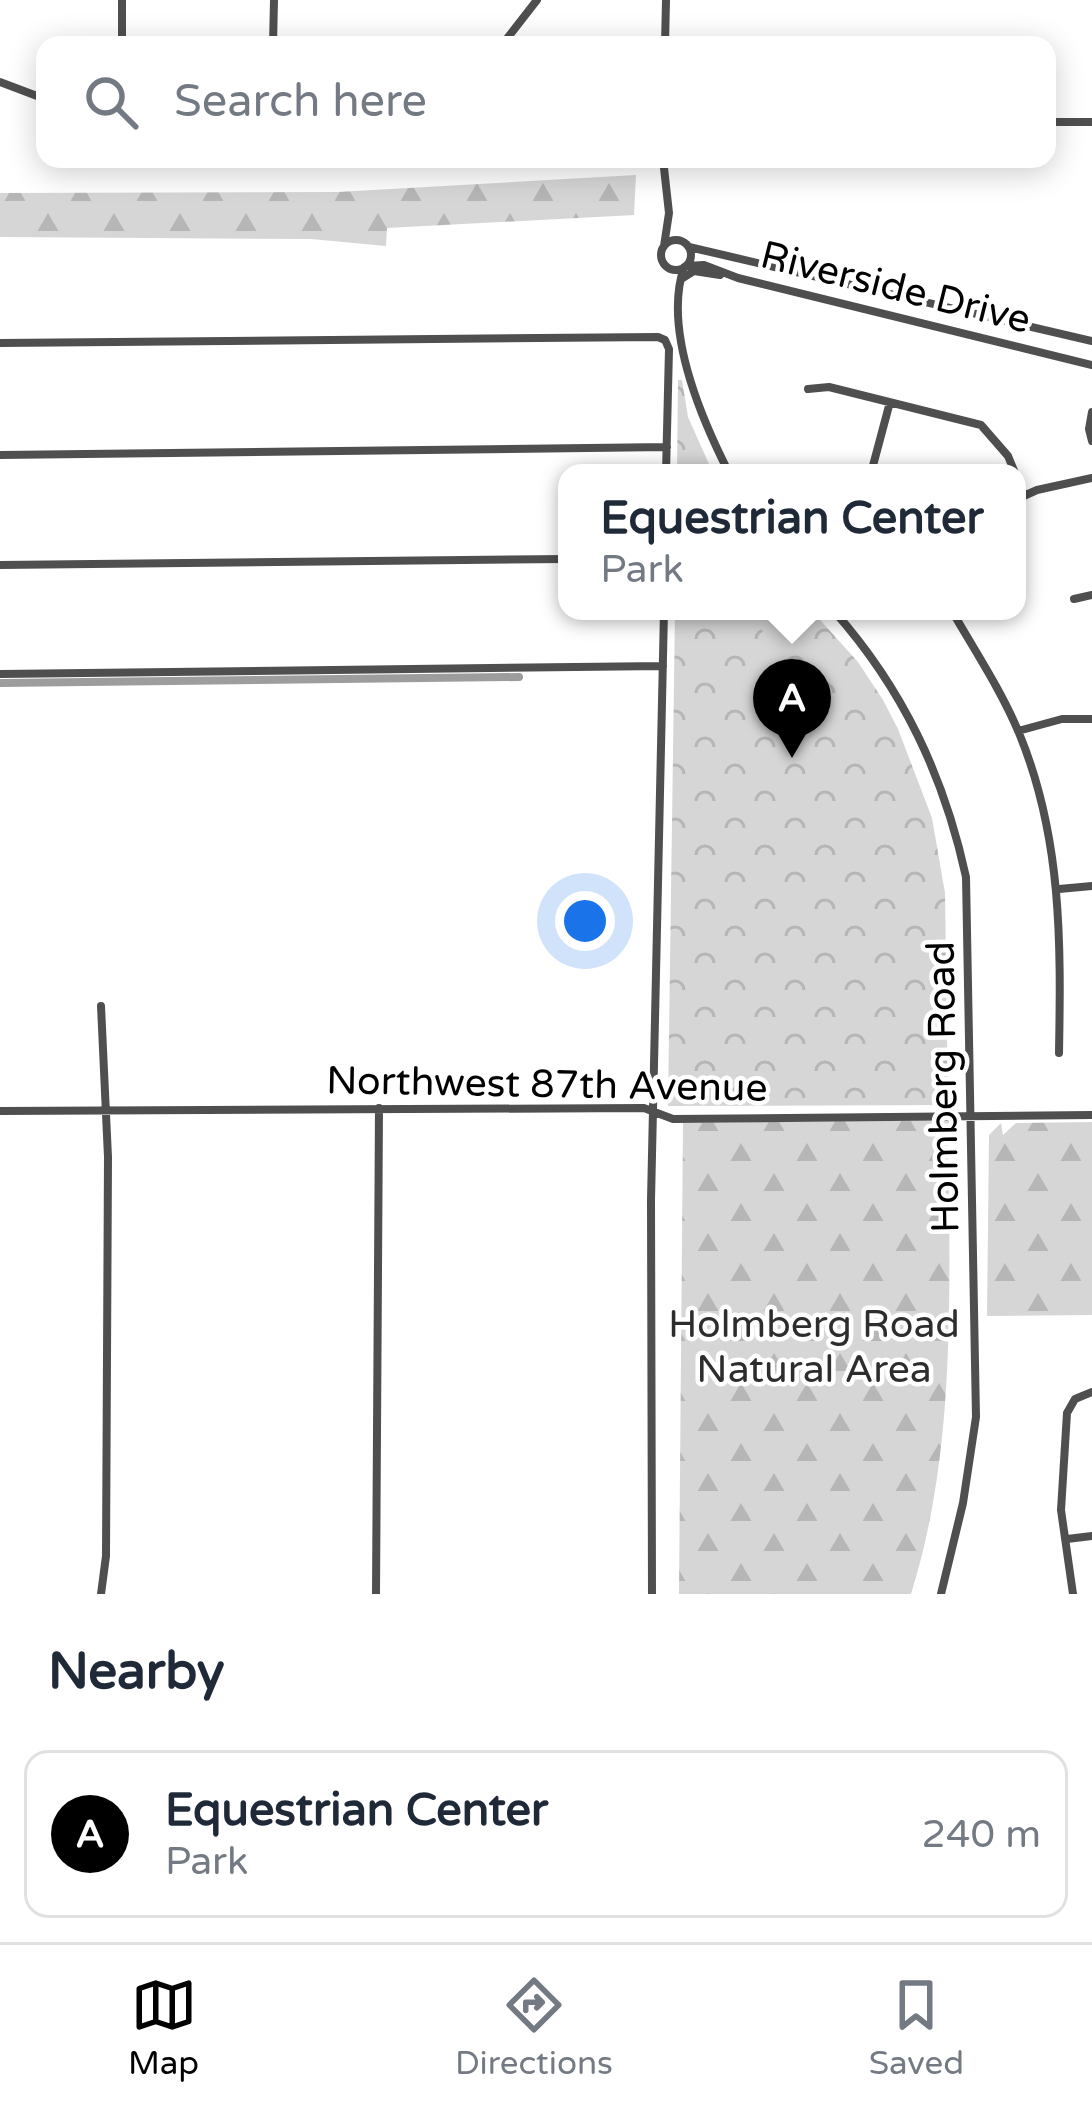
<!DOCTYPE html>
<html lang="en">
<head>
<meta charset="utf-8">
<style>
	:root { --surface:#fff; --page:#f2f2f3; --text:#1f2937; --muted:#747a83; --line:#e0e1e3; --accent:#000 }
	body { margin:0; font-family:"Varela Round",sans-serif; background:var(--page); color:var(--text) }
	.you { position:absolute; left:585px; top:921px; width:42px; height:42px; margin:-30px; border:9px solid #fff; border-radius:50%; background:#1a73e8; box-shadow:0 0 0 18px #1a73e833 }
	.badge { display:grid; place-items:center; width:78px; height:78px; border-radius:50%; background:var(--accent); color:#fff; font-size:39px; font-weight:700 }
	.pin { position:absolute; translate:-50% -99px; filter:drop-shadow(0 3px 6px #0008) }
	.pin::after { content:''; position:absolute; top:63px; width:42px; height:36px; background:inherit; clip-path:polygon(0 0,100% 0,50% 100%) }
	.popup { position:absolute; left:558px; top:464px; width:468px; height:156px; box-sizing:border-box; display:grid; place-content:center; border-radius:24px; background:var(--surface); filter:drop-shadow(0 3px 9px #0005); font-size:39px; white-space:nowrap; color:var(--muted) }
	.popup b { font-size:45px; color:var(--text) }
	.popup::after { content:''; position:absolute; left:50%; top:100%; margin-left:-24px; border:24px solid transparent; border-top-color:var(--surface) }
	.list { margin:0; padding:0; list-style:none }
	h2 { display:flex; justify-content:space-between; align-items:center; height:156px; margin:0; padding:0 48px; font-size:51px }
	h2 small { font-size:39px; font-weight:400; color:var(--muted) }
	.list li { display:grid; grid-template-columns:78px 1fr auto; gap:36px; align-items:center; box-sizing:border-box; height:168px; margin:0 24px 24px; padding:0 24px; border:3px solid var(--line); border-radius:24px }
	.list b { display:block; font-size:45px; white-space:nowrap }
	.list p { margin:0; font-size:39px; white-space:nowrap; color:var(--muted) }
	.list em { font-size:39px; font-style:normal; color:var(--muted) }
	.icon { flex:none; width:66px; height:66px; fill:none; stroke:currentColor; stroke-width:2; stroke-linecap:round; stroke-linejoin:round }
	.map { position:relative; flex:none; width:1092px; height:1594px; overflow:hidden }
	.search { position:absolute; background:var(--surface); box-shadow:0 6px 30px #0003; left:36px; right:36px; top:36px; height:132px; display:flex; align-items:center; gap:30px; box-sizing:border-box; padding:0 42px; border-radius:24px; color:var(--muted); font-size:45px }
	.sheet { height:348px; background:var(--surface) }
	nav { display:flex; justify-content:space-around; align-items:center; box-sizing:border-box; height:168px; border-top:3px solid var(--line); background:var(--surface); font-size:33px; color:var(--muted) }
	nav a { display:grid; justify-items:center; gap:6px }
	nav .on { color:var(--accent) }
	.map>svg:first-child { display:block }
</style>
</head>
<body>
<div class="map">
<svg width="1092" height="1594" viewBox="0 0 1092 1594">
	<defs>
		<pattern id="forest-firs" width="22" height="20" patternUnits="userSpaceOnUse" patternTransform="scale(3)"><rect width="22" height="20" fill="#d6d6d6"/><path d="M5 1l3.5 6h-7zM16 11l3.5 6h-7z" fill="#b6b6b6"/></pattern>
		<pattern id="park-crowns" width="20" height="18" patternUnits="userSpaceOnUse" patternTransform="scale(3)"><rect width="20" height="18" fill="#d6d6d6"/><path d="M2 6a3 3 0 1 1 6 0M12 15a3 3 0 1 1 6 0" fill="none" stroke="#b6b6b6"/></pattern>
	</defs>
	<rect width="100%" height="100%" fill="#fff"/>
	<!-- forest -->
	<path fill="url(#forest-firs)" d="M636,175L634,215L387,228L386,246L311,239L0,237V193L338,192Z
		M949,1120C948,1279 959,1441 911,1594H679L683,1123Z
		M1092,1122V1315L987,1316L989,1135L1001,1123L1003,1135L1016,1123Z"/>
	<!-- park -->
	<path fill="url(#park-crowns)" d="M678,380H682L688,417L713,473H677Z
		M675,611H812L858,662L883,700L898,729L932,818L945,893L948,1105L668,1106Z"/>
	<!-- pitch -->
	<path fill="#d6d6d6" d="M745,611H793L809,629V637L790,653H782Z
		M741,668L809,670L816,678L817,704L809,712L741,711L733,703L734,676Z"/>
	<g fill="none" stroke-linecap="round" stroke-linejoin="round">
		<!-- canal -->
		<path stroke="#9d9d9d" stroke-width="8" d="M0,683L519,677"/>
		<!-- minor -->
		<path stroke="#4f4f4f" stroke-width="8" d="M122,0V45
			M273,45L274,0
			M502,45L537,0
			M665,45L666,0
			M0,82L45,99
			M1047,122H1092
			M663,159L669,213L664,246
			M661 255a15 15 0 1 1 30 0a15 15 0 1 1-30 0Z
			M689,247L1092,341
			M686,266L704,265L738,278L1092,365
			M684,267C663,329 701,418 729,473
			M683,278L694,271L720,275
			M0,343L658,337L665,340L669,349L666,473
			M808,389L829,387L981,425L1008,456L1015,473
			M1092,412L1089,429L1092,441
			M0,455L667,447
			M871,473L890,402
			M1017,479L1024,495
			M1017,499L1037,490L1092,478
			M0,565L567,559
			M1074,599L1092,595
			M834,611C903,689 944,776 966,877L976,1417L963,1503L941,1594
			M952,611C975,651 1001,690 1019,733C1062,837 1061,942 1059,1053
			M0,674L663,666
			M1018,731L1062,719H1092
			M1059,889L1092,886
			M101,1006L108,1157L106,1556L101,1594
			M0,1111L644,1108L673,1119L1092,1115
			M1067,1539L1092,1536
			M376,1594L379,1108
			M652,1594L651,1200L664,611
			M1073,1594L1061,1510L1067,1413L1075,1399L1092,1392"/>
	</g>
	<g text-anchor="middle" stroke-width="9" stroke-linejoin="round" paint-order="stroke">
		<!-- street labels -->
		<g font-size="39" fill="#000" stroke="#fff">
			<text transform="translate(896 286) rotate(14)" y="14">Riverside Drive</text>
			<text transform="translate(547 1083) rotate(1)" y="14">Northwest 87th Avenue</text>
			<text transform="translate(942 1087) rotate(-91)" y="14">Holmberg Road</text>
		</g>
		<!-- park labels -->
		<g font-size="39" fill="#2d2d2d" stroke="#fff">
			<text x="814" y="1337">Holmberg Road<tspan x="814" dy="45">Natural Area</tspan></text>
		</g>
	</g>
</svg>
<div class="you"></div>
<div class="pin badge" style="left:792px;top:758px">A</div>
<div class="popup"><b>Equestrian Center</b>Park</div>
<div class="search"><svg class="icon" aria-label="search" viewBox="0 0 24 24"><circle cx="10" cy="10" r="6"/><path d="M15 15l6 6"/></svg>Search here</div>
</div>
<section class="sheet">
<h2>Nearby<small></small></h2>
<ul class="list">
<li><span class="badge">A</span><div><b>Equestrian Center</b><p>Park</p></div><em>240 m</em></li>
</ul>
</section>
<nav>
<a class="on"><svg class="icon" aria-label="map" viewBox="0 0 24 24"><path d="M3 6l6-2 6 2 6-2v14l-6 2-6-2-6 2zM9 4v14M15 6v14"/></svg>Map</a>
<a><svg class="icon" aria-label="directions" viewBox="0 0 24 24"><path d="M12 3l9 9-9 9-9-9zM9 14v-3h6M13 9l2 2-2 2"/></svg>Directions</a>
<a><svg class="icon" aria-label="saved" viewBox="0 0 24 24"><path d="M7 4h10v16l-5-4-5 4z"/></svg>Saved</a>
</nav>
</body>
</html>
